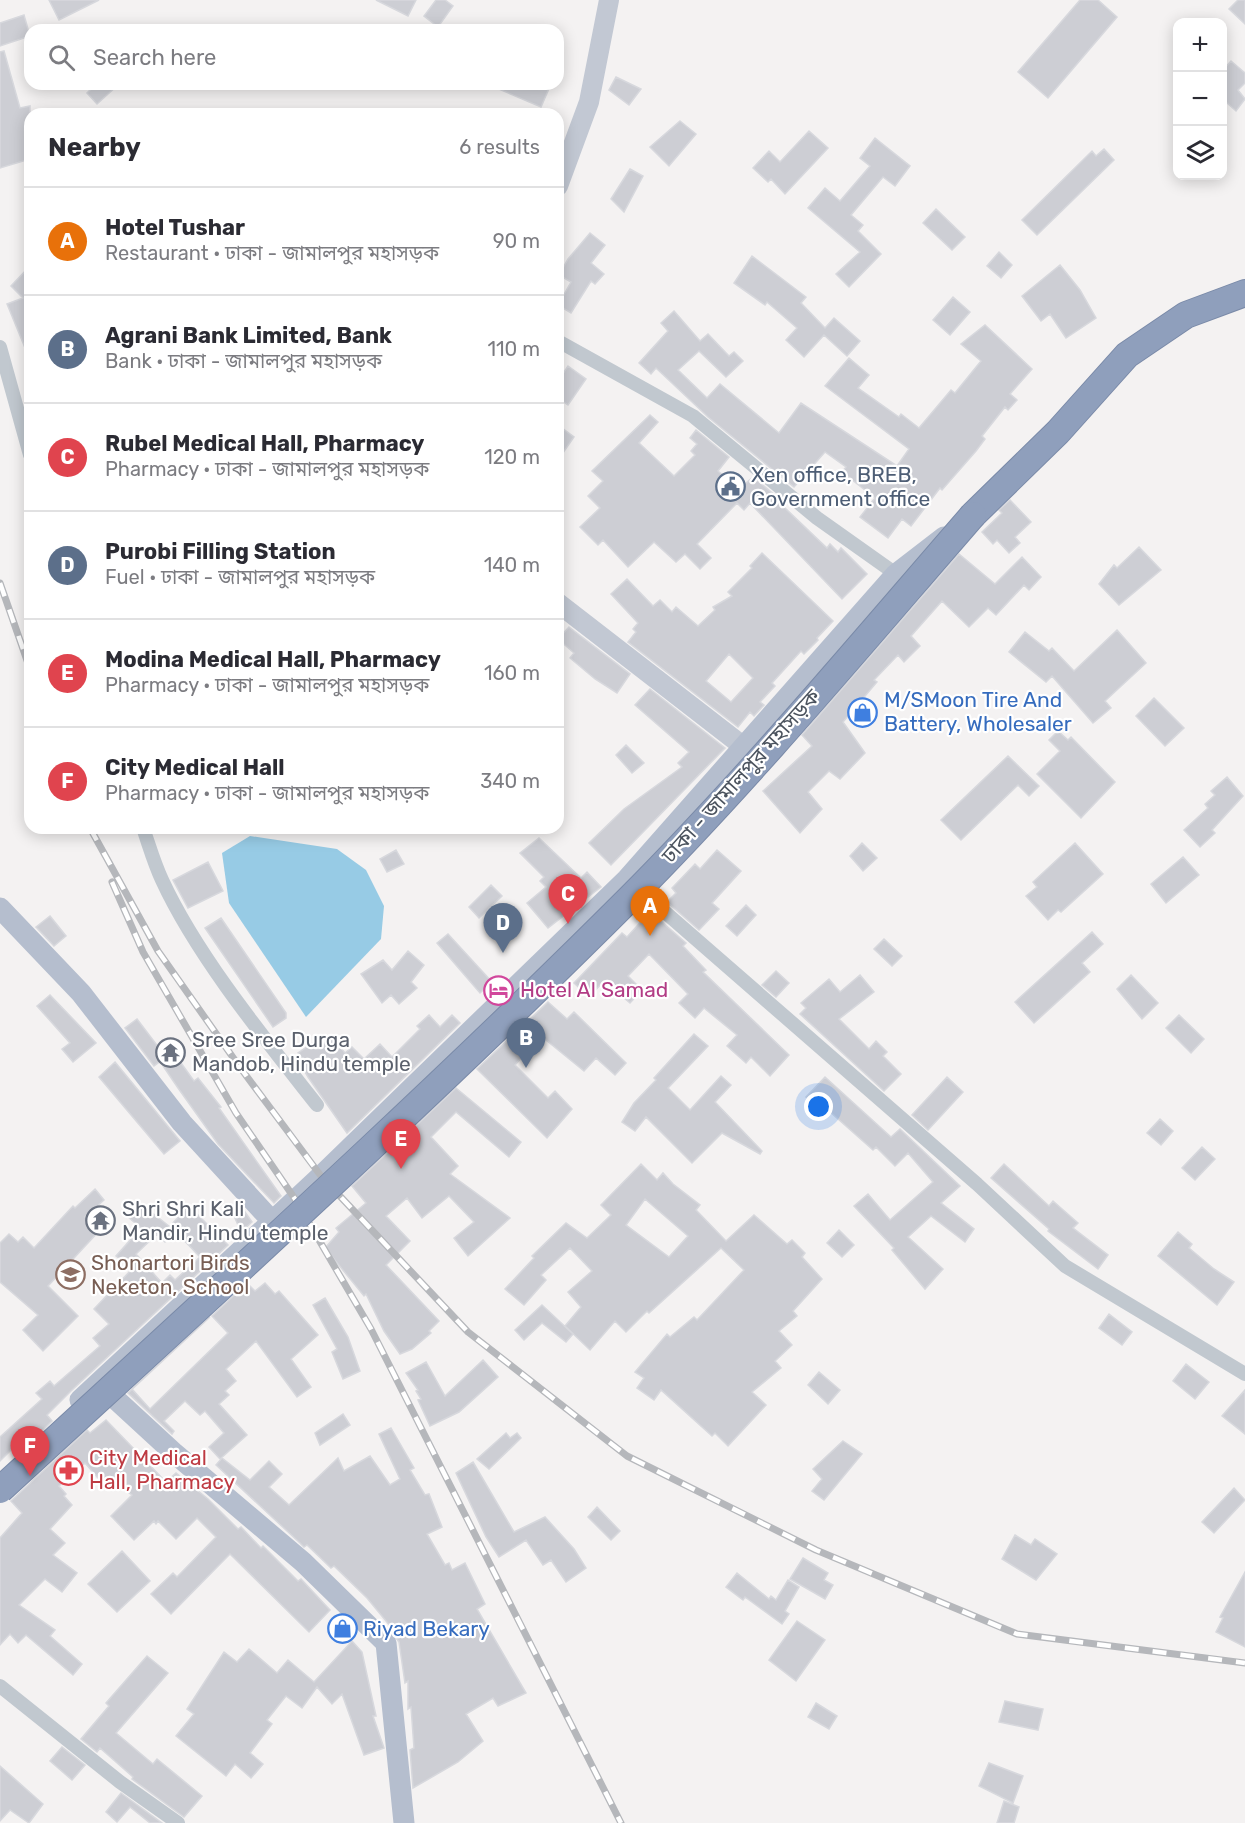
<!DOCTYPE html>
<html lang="en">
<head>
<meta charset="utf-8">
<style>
	:root { --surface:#fff; --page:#f2f2f3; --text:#2b2b33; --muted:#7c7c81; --line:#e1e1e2; --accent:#2563eb }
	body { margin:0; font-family:Rubik,"Noto Sans Bengali",sans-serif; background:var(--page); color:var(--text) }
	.controls { position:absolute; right:18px; top:18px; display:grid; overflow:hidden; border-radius:12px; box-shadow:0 3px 15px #0003 }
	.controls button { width:54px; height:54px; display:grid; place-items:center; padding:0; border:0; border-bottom:2px solid var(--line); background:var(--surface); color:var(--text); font:30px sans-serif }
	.you { position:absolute; left:819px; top:1107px; width:21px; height:21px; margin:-15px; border:4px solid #fff; border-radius:50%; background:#1a73e8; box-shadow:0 0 0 9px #1a73e833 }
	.badge { display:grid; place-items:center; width:39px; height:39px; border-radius:50%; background:var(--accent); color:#fff; font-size:20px; font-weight:700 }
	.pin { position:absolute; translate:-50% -50px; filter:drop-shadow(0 2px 3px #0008) }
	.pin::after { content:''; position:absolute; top:32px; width:21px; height:18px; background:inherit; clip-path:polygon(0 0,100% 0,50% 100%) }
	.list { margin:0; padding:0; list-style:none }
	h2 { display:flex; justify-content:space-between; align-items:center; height:78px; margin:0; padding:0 24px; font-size:26px }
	h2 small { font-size:20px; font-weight:400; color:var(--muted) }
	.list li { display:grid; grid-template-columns:39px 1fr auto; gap:18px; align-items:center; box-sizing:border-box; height:108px; padding:0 24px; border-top:2px solid var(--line) }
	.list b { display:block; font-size:22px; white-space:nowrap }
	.list p { margin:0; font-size:20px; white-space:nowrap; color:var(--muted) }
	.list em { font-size:20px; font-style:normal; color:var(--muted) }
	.icon { flex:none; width:33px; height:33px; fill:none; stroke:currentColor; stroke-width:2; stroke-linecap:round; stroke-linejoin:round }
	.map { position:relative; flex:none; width:1245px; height:1823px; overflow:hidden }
	.search { position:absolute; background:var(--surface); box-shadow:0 3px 15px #0003; left:24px; top:24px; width:540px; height:66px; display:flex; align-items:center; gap:15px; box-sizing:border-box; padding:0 21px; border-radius:18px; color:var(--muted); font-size:22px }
	.panel { position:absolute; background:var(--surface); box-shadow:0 3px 15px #0003; left:24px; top:108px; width:540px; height:726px; border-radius:18px }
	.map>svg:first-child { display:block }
</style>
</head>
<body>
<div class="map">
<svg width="1245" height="1823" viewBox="0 0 1245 1823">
	<rect width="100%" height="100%" fill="#f4f2f2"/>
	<!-- water -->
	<path fill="#97cbe5" d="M250,836L337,849L366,870L384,906L381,939L306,1017L229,903L222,853Z"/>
	<!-- building -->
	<path fill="#cdced4" stroke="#d7d8dd" stroke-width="1.5" fill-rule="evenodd" d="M49,0H99L59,20Z
		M376,0H416L408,16Z
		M436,0H445L453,6L438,27L424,16Z
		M1080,0H1098L1117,17L1048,98L1018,72Z
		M1238,0H1245V24L1229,9Z
		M24,15L30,36L0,46V23Z
		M4,51L20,108L30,106V159L0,168V52Z
		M1231,61L1245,73V83L1238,90L1245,99L1236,111L1227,103L1222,108V71Z
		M616,77L641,89L629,105L609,90Z
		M96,84H119L97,104L87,93Z
		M487,84H551L541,107Z
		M680,121L696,134L669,166L650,147Z
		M809,131L828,148L785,194L771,179L768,182L753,168L769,151L780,162Z
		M875,138L910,166L895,186L883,177L851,215L863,225L858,231L881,254L849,287L836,274L860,252L808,208L825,188L840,201L870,166L860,158Z
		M1104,149L1114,160L1037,235L1022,220L1092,151L1096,156Z
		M630,169L643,176L624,212L611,199Z
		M936,209L965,237L952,250L923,223Z
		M590,233L605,245L591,263L604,274L595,284L591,281L571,313L558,305L571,282L559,275L568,259Z
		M999,252L1012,265L1001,278L987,266Z
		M752,256L806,297L801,303L825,328L834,318L860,341L847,356L824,335L804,357L786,340L797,328L767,302L765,305L734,283Z
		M1060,265L1080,290L1096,318L1066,338L1050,314L1041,321L1022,296Z
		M30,266V360L7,304L23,298L11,286Z
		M953,297L970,312L950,335L933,320Z
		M674,311L700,341L708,334L729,356L734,352L743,361L726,377L699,351L678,370L707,398L720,384L779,433L801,403L897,466L909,449L825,386L849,358L869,375L858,388L899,417L901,414L919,428L951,390L955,393L981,361L961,344L985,325L1032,369L1010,394L1017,400L1008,410L1005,407L982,436L985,439L976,451L942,490L940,488L911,526L902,519L888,538L860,517L875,498L842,472L846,467L825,452L794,487L708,417L656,368L651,374L639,363L668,331L661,323Z
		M568,366L586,379L568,405L558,398V381Z
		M650,415L658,422L639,443L674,476L695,455L691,451L697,444L690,438L696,430L729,457L718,471L739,489L753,477L782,501L785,508L827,548L830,544L838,552L841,548L867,574L842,599L750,503L744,510L737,503L697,544L711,558L700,569L685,554L676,562L654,542L628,567L603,540L598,545L580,527L600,508L588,496L603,481L592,471Z
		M558,425L574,437L558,460Z
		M1010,500L1031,522L1015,537L1020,543L1009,553L997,540L993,544L982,532L1002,513L999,510Z
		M1139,547L1161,570L1119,605L1099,584L1114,565L1117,568Z
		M762,553L833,621L817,638L818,640L804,654L801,651L772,683L775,686L760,702L764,705L754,716L750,712L738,727L628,642L636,632L633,629L638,623L611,594L627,579L653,606L660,600L672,612L676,607L698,626L715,610L713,607L732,596L728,592L752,568L750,566ZM729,654L753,678L731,702L706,681Z
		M959,554L995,584L1022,557L1041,577L1029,590L1024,585L996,615L988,608L969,627L942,601L911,636L920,646L904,662L898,655L874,680L877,682L843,722L865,753L840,779L829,771L808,792L822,809L800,833L763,791L812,746L802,735Z
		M569,627L630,674L617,693L595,679L570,658L574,653L558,639Z
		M1117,630L1146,663L1105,701L1111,708L1093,723L1052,676L1046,682L1009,652L1025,632L1049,651L1052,648L1074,671Z
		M650,689L725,748L611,865L589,843L624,809L682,767L678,763L689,752L635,705Z
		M1154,698L1184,728L1165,746L1136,716Z
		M1058,731L1068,740L1071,737L1115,782L1081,818L1037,774L1060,751L1049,740Z
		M626,745L644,763L632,773L616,755Z
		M1008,756L1039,786L1029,796L1018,785L961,840L941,820Z
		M1227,777L1243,796L1212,830L1215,833L1200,847L1184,830L1208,808L1205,804L1215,795L1211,791Z
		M539,838L581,878L587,872L601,887L548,928L527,903L546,887L540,881L544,877L520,853Z
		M862,843L877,858L863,871L850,856Z
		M1075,843L1103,874L1061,912L1058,910L1048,920L1026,896L1037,887L1033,882Z
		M396,850L404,864L387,872L380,859Z
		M717,850L741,871L712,903L719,909L699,930L667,902L676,893L672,888L695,864L700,869Z
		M1183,857L1199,875L1166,903L1151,884Z
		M208,862L223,891L188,908L173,880Z
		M491,885L502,896L479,918L469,907Z
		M746,905L756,915L737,936L726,926Z
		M647,915L651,918L654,915L686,943L683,946L706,970L703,972L789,1055L770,1076L751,1057L746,1063L727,1046L737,1035L704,1008L695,1018L679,1003L688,994L649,954L628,976L642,990L630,1003L604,981L589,997L574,983L622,933L627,937Z
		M50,916L66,936L54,946L36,927Z
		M221,918L286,1013V1018L273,1027L205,928Z
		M1092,932L1103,944L1082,963L1090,972L1034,1023L1015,1002Z
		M448,934L492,982L480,993L437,943Z
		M884,939L902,956L892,966L874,949Z
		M408,951L424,965L411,982L417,988L399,1004L391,995L382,1003L361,974L383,960L392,970Z
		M776,971L789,983L776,997L762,985Z
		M860,975L874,992L839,1019L869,1049L876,1041L887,1052L883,1056L901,1074L884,1091L800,1014L806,1008L801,1003L829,979L840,992Z
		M1131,975L1158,1003L1142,1019L1117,989Z
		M50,995L96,1043L73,1062L62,1049L70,1043L37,1006Z
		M548,1002L567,1019L574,1012L626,1063L615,1075L596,1058L584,1071L541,1036L515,1065L548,1098L555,1091L572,1109L547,1138L477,1069Z
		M429,1015L440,1027L452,1015L460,1023L347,1133L308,1077L301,1065L305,1063L298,1053L314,1042L318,1049L332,1037L345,1053L352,1047L364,1059L380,1044L392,1057L420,1029L417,1026Z
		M1179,1015L1204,1039L1191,1053L1166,1028Z
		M137,1019L166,1057L154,1066L125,1028Z
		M694,1034L708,1046L668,1088L690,1110L721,1076L731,1085L715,1102L762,1151L760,1154L722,1133L692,1163L646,1117L635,1131L622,1122L634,1103L656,1080L654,1078Z
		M176,1056L194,1081L198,1078L221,1107L219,1108L281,1196L274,1203L218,1144L178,1088L163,1066Z
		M115,1062L180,1141L164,1154L99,1077Z
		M825,1077L891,1137L900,1129L960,1186L941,1203L974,1229L965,1242L931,1216L908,1237L943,1269L925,1289L892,1250L894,1248L854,1206L868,1194L890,1220L933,1182L908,1153L895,1166L876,1147L873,1150L820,1103L816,1107L806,1097Z
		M947,1077L963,1092L928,1130L912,1115Z
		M456,1088L521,1142L509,1157L456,1112L431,1137L458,1166L450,1174L510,1218L468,1256L454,1238L474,1222L449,1196L422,1218L407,1198L386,1216L410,1241L386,1265L439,1321L429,1331L431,1333L412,1349L400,1354L384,1331L366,1294L364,1296L325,1248L339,1232L336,1228L366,1203L352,1186Z
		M1160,1119L1173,1131L1161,1145L1147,1133Z
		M1202,1147L1215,1159L1195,1180L1182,1168Z
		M641,1164L657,1180L663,1173L673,1184L700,1205L696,1210L726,1241L754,1215L787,1244L792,1240L805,1253L802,1257L822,1279L793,1311L797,1316L779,1331L792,1345L775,1361L781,1368L752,1392L766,1405L728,1446L715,1433L712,1436L661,1390L654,1400L637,1388L644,1378L635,1372L667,1334L670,1337L694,1317L697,1320L744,1270L721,1248L649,1313L647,1311L626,1332L615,1321L590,1350L565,1326L581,1307L568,1292L592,1271L570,1248L541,1275L546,1280L524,1305L505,1289L534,1258L532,1256L566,1223L587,1238L611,1215L601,1205ZM645,1199L688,1236L669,1257L626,1225Z
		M1004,1164L1049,1206L1053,1201L1078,1223L1073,1228L1108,1255L1098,1269L1048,1231L1049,1229L991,1178Z
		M95,1189L104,1200L85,1217L100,1230L48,1286L78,1316L43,1351L23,1330L38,1315L0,1282V1243L9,1234L18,1242L23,1237L34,1248L73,1206L75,1208Z
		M141,1204L174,1230L170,1226L189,1206L228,1245L71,1391L47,1415L52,1421L41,1432L37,1428L23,1442L21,1440L0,1461V1437L42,1399L36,1393L50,1381L54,1386L100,1346L93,1338L109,1324L94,1309L132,1269L116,1256L141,1228L128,1217ZM176,1232L200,1257L175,1280L170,1275L162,1283L136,1254L157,1234L165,1242Z
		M240,1205L252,1222L241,1232L231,1209Z
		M839,1230L854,1245L842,1257L827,1243Z
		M1178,1232L1192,1244L1189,1248L1214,1269L1234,1282L1217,1305L1158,1256Z
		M247,1283L255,1291L265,1283L275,1294L279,1291L318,1335L291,1359L311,1387L297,1397L256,1341L226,1369L236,1381L225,1391L229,1395L219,1404L247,1435L220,1459L209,1447L224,1433L205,1411L200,1415L185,1401L164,1421L174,1431L172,1434L128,1393L210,1317L132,1389L150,1409L228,1333L212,1316Z
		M325,1298L348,1337L360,1371L343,1379L332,1352L337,1349L313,1305Z
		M542,1305L573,1334L566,1342L542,1323L524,1340L515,1330Z
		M1109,1314L1132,1332L1122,1345L1099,1328Z
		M483,1360L498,1377L459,1412L430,1426L418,1400L421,1399L416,1391L418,1390L406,1373L426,1362L445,1396Z
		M1186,1364L1209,1382L1195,1399L1173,1381Z
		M819,1372L840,1390L828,1404L808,1385Z
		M1245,1390V1434L1222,1416Z
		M343,1414L350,1425L320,1445L315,1433Z
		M106,1420L166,1482L176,1473L208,1499L238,1529L241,1527L261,1548L263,1546L298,1581L301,1579L330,1610L309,1632L230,1554L171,1614L151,1594L173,1573L177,1577L216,1537L197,1518L176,1539L158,1521L156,1524L154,1521L134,1540L111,1516L132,1495L110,1480L104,1485L85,1463L59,1486L66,1494L64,1496L72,1505L50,1529L65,1543L53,1555L77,1573L62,1592L45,1579L19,1605L55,1630L50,1636L82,1664L73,1675L26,1635L18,1643L10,1634L0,1645V1538L22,1513L11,1501L87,1430L90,1433Z
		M391,1428L414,1468L410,1470L425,1495L429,1494L442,1527L427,1534L445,1565L449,1563L452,1570L465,1563L485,1604L477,1609L526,1693L498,1706L493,1698L466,1714L483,1741L458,1762L413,1788L410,1750L414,1748L411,1707L408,1709V1681L405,1683L399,1642L389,1628L391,1627L367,1598L334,1566L331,1568L307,1545L304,1547L300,1543L216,1465L222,1458L250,1480L269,1461L282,1474L269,1487L289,1505L338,1458L344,1471L370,1456L390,1485L400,1479L379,1434Z
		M506,1433L510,1438L517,1433L521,1438L489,1469L477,1459Z
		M843,1441L862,1454L824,1500L812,1491L822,1479L813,1469Z
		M473,1462L514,1532L545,1517L574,1549L586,1568L566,1582L551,1560L543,1565L526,1540L499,1557L486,1537L456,1473Z
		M1234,1488L1245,1500L1214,1533L1202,1522Z
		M597,1507L620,1531L611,1540L588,1517Z
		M1015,1535L1031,1545L1035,1539L1057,1554L1036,1580L1002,1559Z
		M122,1551L150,1581L117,1612L88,1584Z
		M803,1558L828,1573L824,1580L833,1585L825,1599L790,1579Z
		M1245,1572V1647L1216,1632L1223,1618L1220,1617Z
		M737,1573L769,1599L771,1596L776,1600L788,1580L799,1587L785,1611L789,1614L782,1624L745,1597L743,1600L726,1587Z
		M797,1621L825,1640L796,1681L769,1660Z
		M352,1641L362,1652L376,1716H373L384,1748L364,1755L342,1694L332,1704L317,1687L302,1708L286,1696L267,1720L272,1724L250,1753L263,1764L251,1778L235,1764L226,1776L176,1736L194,1714L187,1709L224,1652L237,1662L249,1649L277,1673L288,1660L314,1682Z
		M147,1656L168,1673L116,1733L153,1764L157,1759L202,1796L184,1817L132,1779L133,1777L100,1748L97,1752L81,1739L109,1706L106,1703Z
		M1005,1701L1043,1709L1038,1730L999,1722Z
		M816,1703L837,1716L829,1729L808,1717Z
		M62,1747L85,1765L72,1780L50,1761Z
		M989,1763L1023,1776L1013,1803L979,1786Z
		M0,1766L43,1804L29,1823L10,1810L0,1821Z
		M121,1793L162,1823H150L130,1807L117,1822L106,1812Z
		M1004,1801L1019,1807L1014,1823H997Z"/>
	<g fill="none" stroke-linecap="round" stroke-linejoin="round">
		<defs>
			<path id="highway" d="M973,515L1058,432L1127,355L1186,315L1245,293"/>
		</defs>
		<!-- highway casing -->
		<use href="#highway" stroke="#7a8aa8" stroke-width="28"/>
		<!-- street -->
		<path stroke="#c1c8cf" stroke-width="14" d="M558,341L693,416L817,518L896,574
			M0,347L30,455
			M143,828C149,845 154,863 162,880C197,956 265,1039 317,1105
			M635,886L977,1184L1065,1266L1245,1374
			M0,1686L120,1782L178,1823"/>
		<!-- secondary -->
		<path stroke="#c2c8d3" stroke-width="20" d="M558,186L589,102L609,0
			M558,603L744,747"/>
		<!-- primary -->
		<path stroke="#b5bece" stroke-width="21" d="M0,908L81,993L182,1123L271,1220
			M98,1383L173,1452L303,1562L386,1643L404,1823
			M80,1400L321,1176L627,879L896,574L944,537"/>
		<!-- highway -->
		<use href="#highway" stroke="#8f9fbc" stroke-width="26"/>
		<defs>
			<path id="rail" d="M0,583L30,669
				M90,828L158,951L239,1066L321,1176L468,1332L627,1456L816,1550L1017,1634L1245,1663
				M112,882L143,952L236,1113L295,1199L371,1329L621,1823"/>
		</defs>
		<!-- rail casing -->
		<use href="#rail" stroke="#b5b7bb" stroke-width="7"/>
		<!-- rail -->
		<use href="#rail" stroke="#fff" stroke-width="4.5" stroke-dasharray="14" stroke-linecap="butt"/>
		<defs>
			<path id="highway-bridge" d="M0,1490C212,1295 427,1101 631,897C751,776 861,644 973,515"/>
		</defs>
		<!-- highway-bridge casing -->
		<use href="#highway-bridge" stroke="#7a8aa8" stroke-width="28" stroke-linecap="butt"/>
		<!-- highway-bridge -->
		<use href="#highway-bridge" stroke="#8f9fbc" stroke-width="26"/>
	</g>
	<!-- icons -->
	<defs>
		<symbol id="civic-ring" viewBox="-11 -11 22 22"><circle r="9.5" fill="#fff" stroke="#5c6f8a" stroke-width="1.5"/><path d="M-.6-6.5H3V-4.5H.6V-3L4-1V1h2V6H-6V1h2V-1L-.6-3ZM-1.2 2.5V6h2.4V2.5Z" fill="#5c6f8a"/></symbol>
		<symbol id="shop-ring" viewBox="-11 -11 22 22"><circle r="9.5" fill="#fff" stroke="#3f7fe0" stroke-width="1.5"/><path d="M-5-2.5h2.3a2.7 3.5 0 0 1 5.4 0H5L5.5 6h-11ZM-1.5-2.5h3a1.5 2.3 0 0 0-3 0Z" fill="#3f7fe0"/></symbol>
		<symbol id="hotel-ring" viewBox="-11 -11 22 22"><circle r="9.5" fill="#fff" stroke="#d1479c" stroke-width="1.5"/><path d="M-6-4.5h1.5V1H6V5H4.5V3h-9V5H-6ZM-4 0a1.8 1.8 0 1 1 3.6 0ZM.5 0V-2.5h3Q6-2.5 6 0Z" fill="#d1479c"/></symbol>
		<symbol id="temple-ring" viewBox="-11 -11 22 22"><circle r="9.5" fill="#fff" stroke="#6b7280" stroke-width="1.5"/><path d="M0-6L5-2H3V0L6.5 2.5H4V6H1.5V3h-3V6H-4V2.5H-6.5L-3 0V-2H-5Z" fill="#6b7280"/></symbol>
		<symbol id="school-ring" viewBox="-11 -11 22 22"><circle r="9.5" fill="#fff" stroke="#8d6e63" stroke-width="1.5"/><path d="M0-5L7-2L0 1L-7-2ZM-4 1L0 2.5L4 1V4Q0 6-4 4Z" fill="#8d6e63"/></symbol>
		<symbol id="pharmacy-ring" viewBox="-11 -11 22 22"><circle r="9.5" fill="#fff" stroke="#e0444e" stroke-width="1.5"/><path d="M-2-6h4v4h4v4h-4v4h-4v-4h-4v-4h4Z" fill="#e0444e"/></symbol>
	</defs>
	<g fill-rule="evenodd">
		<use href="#civic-ring" x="714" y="470" width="33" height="33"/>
		<use href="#shop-ring" x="846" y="696" width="33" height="33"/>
		<use href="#hotel-ring" x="482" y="974" width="33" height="33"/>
		<use href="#temple-ring" x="154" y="1036" width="33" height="33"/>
		<use href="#temple-ring" x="84" y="1204" width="33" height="33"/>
		<use href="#school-ring" x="54" y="1258" width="33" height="33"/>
		<use href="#pharmacy-ring" x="52" y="1454" width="33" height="33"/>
		<use href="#shop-ring" x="326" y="1612" width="33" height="33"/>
	</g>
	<g text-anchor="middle" stroke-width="4.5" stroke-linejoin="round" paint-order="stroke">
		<!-- service labels -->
		<g font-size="21" fill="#4e5e75" stroke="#fff" text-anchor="start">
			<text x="751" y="482">Xen office, BREB,<tspan x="751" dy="24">Government office</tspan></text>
		</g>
		<!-- shop labels -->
		<g font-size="21" fill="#366cbe" stroke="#fff" text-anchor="start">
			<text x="884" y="707">M/SMoon Tire And<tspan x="884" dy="24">Battery, Wholesaler</tspan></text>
			<text x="363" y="1636">Riyad Bekary</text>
		</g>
		<!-- street labels -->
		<g font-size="21" fill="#4b535e" stroke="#fff">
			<text transform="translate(741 776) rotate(-48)" y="7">ঢাকা - জামালপুর মহাসড়ক</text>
		</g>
		<!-- hotel labels -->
		<g font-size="21" fill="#b23c85" stroke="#fff" text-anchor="start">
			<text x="520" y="997">Hotel Al Samad</text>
		</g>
		<!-- worship labels -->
		<g font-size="21" fill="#5b616d" stroke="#fff" text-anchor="start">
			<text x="192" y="1047">Sree Sree Durga<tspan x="192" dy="24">Mandob, Hindu temple</tspan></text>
			<text x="122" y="1216">Shri Shri Kali<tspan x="122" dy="24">Mandir, Hindu temple</tspan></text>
		</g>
		<!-- education labels -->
		<g font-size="21" fill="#785e54" stroke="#fff" text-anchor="start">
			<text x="91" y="1270">Shonartori Birds<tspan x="91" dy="24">Neketon, School</tspan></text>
		</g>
		<!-- health labels -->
		<g font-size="21" fill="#be3a42" stroke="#fff" text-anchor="start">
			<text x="89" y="1465">City Medical<tspan x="89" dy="24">Hall, Pharmacy</tspan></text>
		</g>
	</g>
</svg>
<div class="controls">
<button>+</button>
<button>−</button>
<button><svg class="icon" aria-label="layers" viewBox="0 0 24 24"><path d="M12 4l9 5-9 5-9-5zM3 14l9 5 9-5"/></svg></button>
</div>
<div class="you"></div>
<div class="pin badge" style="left:650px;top:936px;background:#e8710a">A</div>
<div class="pin badge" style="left:526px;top:1068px;background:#5c6f8a">B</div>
<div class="pin badge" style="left:568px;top:924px;background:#e0444e">C</div>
<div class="pin badge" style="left:503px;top:953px;background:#5c6f8a">D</div>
<div class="pin badge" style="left:401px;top:1169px;background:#e0444e">E</div>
<div class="pin badge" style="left:30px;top:1476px;background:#e0444e">F</div>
<div class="search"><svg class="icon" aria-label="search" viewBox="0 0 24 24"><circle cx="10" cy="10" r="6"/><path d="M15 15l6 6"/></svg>Search here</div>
<section class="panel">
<h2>Nearby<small>6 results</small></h2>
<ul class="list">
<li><span class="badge" style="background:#e8710a">A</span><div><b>Hotel Tushar</b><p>Restaurant · ঢাকা - জামালপুর মহাসড়ক</p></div><em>90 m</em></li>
<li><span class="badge" style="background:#5c6f8a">B</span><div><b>Agrani Bank Limited, Bank</b><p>Bank · ঢাকা - জামালপুর মহাসড়ক</p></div><em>110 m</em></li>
<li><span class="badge" style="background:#e0444e">C</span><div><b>Rubel Medical Hall, Pharmacy</b><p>Pharmacy · ঢাকা - জামালপুর মহাসড়ক</p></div><em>120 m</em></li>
<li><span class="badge" style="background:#5c6f8a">D</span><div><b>Purobi Filling Station</b><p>Fuel · ঢাকা - জামালপুর মহাসড়ক</p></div><em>140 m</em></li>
<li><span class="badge" style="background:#e0444e">E</span><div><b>Modina Medical Hall, Pharmacy</b><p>Pharmacy · ঢাকা - জামালপুর মহাসড়ক</p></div><em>160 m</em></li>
<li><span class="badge" style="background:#e0444e">F</span><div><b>City Medical Hall</b><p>Pharmacy · ঢাকা - জামালপুর মহাসড়ক</p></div><em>340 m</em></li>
</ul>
</section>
</div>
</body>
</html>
